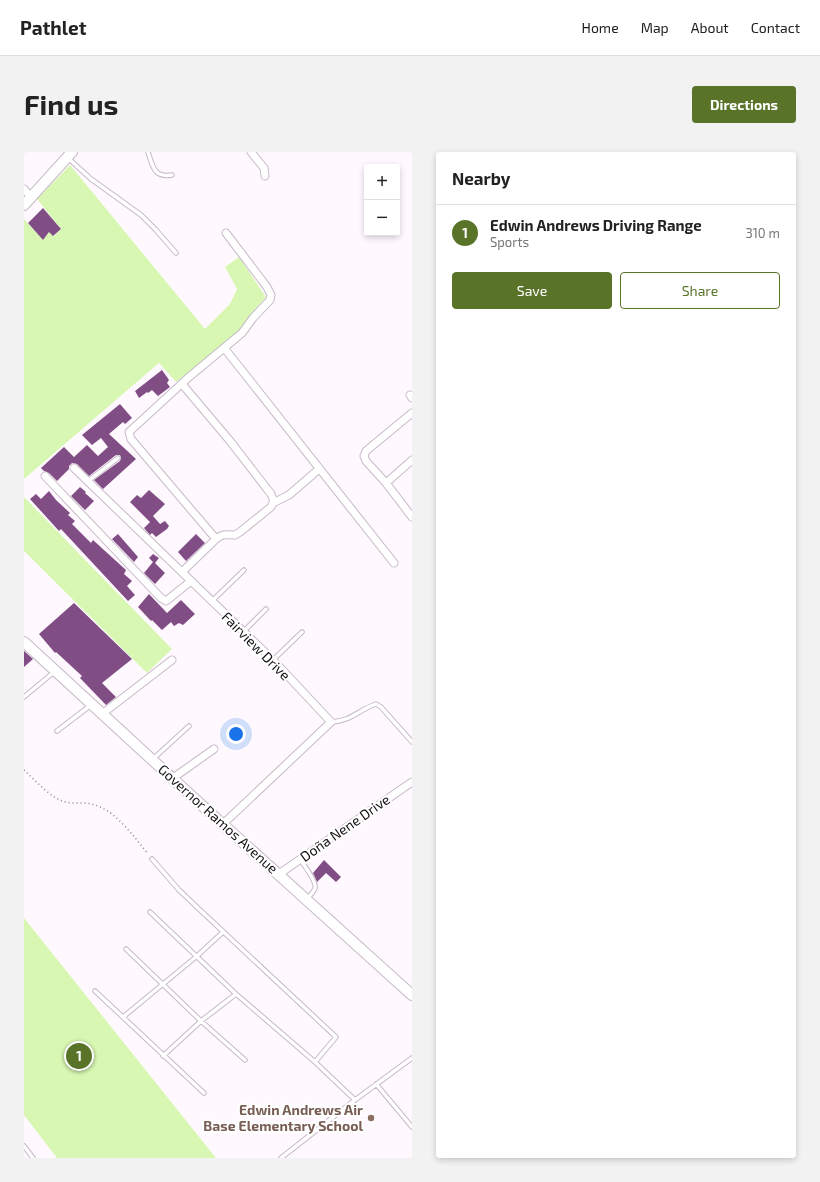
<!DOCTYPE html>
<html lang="en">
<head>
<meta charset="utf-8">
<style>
	:root { --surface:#fff; --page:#f2f2f2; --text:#222; --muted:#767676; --line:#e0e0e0; --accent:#597428 }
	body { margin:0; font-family:"Exo 2",sans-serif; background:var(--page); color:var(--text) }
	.controls { position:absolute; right:12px; top:12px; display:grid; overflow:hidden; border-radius:4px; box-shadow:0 2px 6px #0003 }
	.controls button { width:36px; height:36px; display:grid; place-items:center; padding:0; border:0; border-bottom:1px solid var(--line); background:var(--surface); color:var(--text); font:20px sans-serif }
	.you { position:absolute; left:212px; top:582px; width:14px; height:14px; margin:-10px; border:3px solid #fff; border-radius:50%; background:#1a73e8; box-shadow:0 0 0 6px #1a73e833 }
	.badge { display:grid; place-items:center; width:26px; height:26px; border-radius:50%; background:var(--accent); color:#fff; font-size:13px; font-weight:700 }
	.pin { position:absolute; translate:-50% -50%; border:2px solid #fff; box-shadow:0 1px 4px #0006 }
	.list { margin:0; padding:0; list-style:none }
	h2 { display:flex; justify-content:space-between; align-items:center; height:52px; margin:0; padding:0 16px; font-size:17px }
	h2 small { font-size:13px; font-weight:400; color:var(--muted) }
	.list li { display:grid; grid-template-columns:26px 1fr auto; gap:12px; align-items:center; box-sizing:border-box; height:56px; padding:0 16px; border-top:1px solid var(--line) }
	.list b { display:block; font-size:15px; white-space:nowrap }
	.list p { margin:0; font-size:13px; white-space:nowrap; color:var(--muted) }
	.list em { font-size:13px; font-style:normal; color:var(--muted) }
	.actions { display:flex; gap:8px; padding:12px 16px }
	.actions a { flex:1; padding:9px 0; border:1px solid var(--accent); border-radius:4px; text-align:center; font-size:14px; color:var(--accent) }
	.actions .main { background:var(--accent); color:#fff }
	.map { position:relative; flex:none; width:388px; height:1006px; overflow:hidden; border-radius:4px }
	header { display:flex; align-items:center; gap:24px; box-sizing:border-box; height:56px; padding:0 20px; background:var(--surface); border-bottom:1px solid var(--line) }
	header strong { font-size:19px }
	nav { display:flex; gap:22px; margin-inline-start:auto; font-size:14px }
	.intro { display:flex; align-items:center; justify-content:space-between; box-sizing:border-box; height:96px; padding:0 24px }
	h1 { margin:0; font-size:28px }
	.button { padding:10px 18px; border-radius:4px; background:var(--accent); color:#fff; font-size:14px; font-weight:700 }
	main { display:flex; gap:24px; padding:0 24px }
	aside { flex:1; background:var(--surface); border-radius:4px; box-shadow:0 2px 6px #0003 }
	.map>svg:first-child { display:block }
</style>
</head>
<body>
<header>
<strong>Pathlet</strong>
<nav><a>Home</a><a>Map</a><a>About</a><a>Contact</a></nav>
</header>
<div class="intro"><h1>Find us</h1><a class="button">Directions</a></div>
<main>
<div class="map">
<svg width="388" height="1006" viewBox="0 0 388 1006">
	<rect width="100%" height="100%" fill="#fff9ff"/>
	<!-- green -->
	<path fill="#d8f7b2" d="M46,13L181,177L206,152L213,137L201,115L215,105L242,145L227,162L217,178L152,230L135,211L0,327V67L19,88L25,80L30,84L37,77L13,47Z
		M0,345L148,497L123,521L0,399Z
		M0,766L192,1006H33L0,963Z"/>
	<!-- building -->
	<path fill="#804d84" d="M19,56L37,77L29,84L25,80L19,88L4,71Z
		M138,218L145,228L143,231L146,235L134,244L128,238L124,241L123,240L115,246L111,239Z
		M96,252L108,266L101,272L99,270L85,282L112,307L79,337L70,328L96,309L97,306L96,303H92L65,324L53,312L48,311L45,314V317L33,329L25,321L20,319L17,316L40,295L50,305L63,293L74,304L84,295L77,286L68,293L58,283Z
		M56,335L62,340L61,341L70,349L61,358L47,344Z
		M125,338L141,352L129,364L136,372L141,369L145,374L143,377L132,385L128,381L126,383L120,376L126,370L106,350L113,343L117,346Z
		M25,339L32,348L46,361L44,363L51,369L48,372L67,391L69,388L102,418L100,422L108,429L103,434L111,443L104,449L37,377L35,379L6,347L12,342L17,347Z
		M94,382L114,405L110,410L88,387Z
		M172,382L181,391L162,409L154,400Z
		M129,402L135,406L131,411L141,421L131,432L120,421L129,410L125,406Z
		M125,442L143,461L157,448L171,462L159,473L155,471L150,474L147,470L138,478L128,468L127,469L114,455Z
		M50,451L108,507L78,531L92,545L82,553L56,526L58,524L32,500L31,501L15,482Z
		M0,499L9,507L0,515Z
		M300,708L317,725L312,730L302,721L293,730L289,721Z"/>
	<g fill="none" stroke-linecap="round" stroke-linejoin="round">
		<defs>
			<path id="lane" d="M124,0C129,15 130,26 148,23
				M44,6L67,27L117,63L132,78L152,101
				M64,329L94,306
				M188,449L220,418
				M219,480L242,457
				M249,508L278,480
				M0,545L30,520
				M307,570C328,569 334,558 352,552L357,555L388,590
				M33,579L67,553
				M129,607L165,574
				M128,707L155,738L175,757L312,885L291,910
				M276,707C280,713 293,730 291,736C290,740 285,744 283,747
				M126,760L212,842L291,910L331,948
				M102,797L177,869L221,908
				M71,839L180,941
				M99,865L173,804L199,780
				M139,904L177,869L212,842
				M352,932L388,975
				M0,994L9,1006
				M257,1006L331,948L388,906"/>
			<path id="street" d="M227,0L240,16L241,24
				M0,37L7,45
				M201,197L370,411
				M158,232L206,289L247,342C250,348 250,350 247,355L216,380L211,383C202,383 199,381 192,387
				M386,243L388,246
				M388,261L342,299L340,304L342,309L362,331L388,365
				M50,316L249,508L307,570L199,672
				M21,324L137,446L142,449L167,429
				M362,331L388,308
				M249,351L265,343L295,317
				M158,420L192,387L107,287L105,280L165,225L218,181L229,166L246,148L247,143L243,135L202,81
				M78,562L148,508
				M149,626L190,597
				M255,722L388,630"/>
			<path id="secondary" d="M0,53L48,0
				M0,490L173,649L388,843"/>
		</defs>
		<!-- lane casing -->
		<use href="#lane" stroke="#c6b9c7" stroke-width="5.5"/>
		<!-- street casing -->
		<use href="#street" stroke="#c6b9c7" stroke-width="9"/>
		<!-- secondary casing -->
		<use href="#secondary" stroke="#c6b9c7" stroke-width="12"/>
		<!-- path -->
		<path stroke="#878287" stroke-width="1.5" stroke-dasharray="1 3" stroke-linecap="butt" d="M0,618C12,629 24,643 38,649C49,653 61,649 71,653C92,659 111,686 124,702"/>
		<!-- lane -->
		<use href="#lane" stroke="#fff" stroke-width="3.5"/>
		<!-- street -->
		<use href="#street" stroke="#fff" stroke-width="7"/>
		<!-- secondary -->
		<use href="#secondary" stroke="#fff" stroke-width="10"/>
	</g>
	<!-- markers -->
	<circle fill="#8d6e63" stroke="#fff" stroke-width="1.5" cx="347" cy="966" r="4"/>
	<g text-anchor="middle" stroke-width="4" stroke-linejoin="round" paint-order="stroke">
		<!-- street labels -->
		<g font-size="14" fill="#151116" stroke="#fff">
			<text transform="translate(232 494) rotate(45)" y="5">Fairview Drive</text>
			<text transform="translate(194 667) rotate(42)" y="5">Governor Ramos Avenue</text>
			<text transform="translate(321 676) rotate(-35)" y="5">Doña Nene Drive</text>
		</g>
		<!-- education labels -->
		<g font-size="14" font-weight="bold" fill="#785e54" stroke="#fff" text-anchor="end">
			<text x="339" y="963">Edwin Andrews Air<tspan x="339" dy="16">Base Elementary School</tspan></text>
		</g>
	</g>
</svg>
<div class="controls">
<button>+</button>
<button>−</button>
</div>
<div class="you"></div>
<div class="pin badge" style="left:55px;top:904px">1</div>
</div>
<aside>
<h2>Nearby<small></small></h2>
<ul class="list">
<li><span class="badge">1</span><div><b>Edwin Andrews Driving Range</b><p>Sports</p></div><em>310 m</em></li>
</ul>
<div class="actions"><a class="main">Save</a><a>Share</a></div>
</aside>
</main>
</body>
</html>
